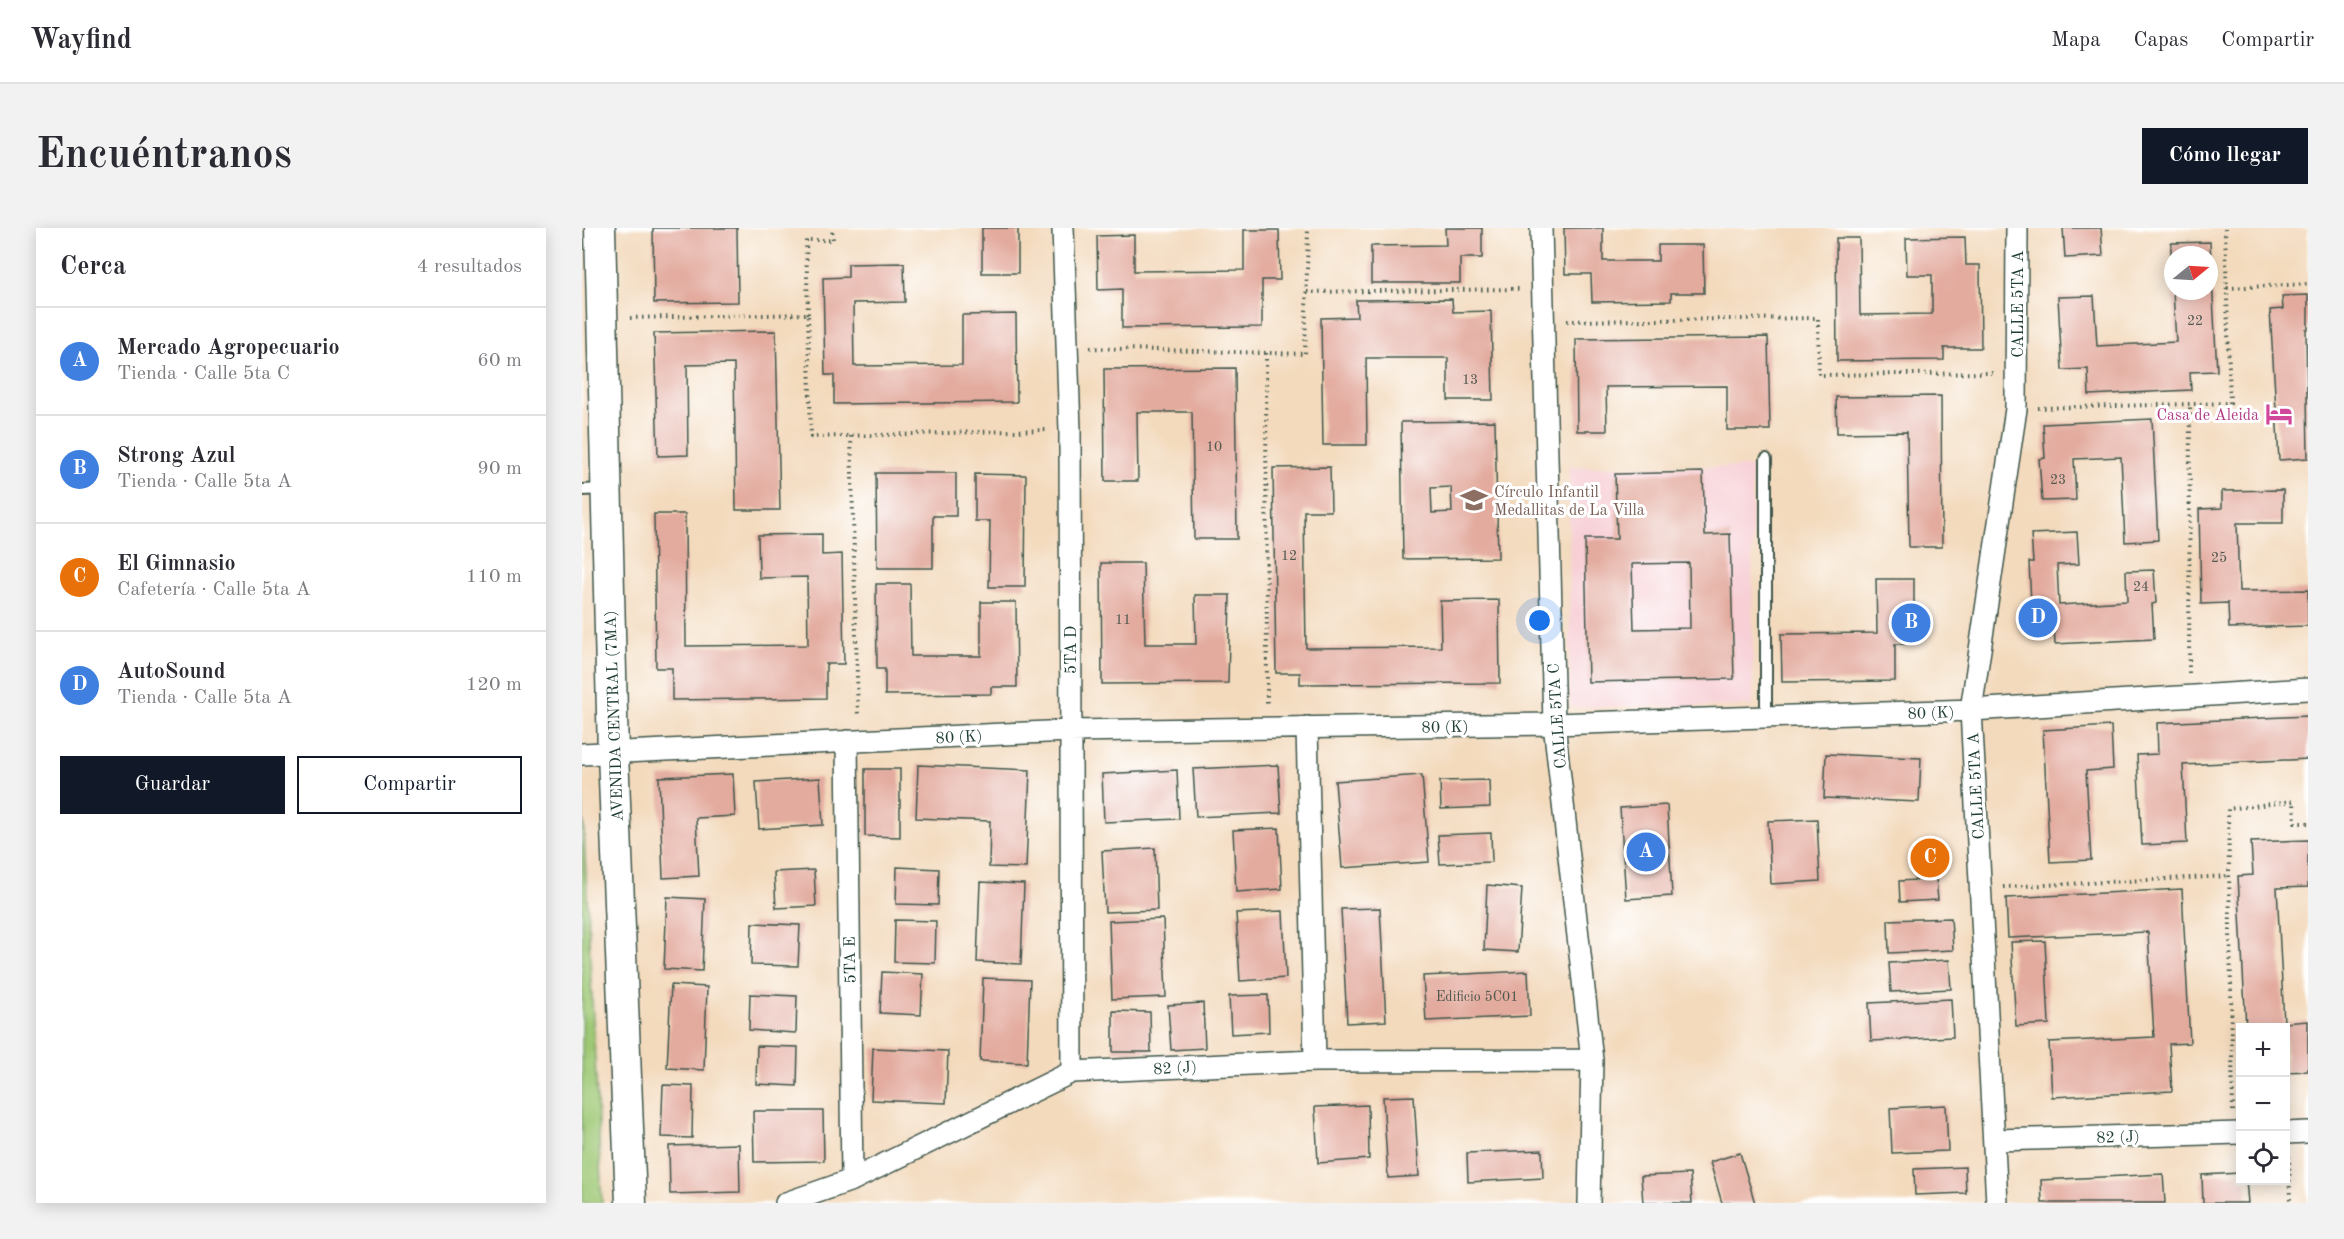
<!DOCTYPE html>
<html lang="es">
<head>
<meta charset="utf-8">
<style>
	:root { --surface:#fff; --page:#f2f2f3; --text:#2b2b33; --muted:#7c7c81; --line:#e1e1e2; --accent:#111827 }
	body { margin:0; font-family:"Old Standard TT",serif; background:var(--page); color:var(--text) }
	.controls { position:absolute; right:18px; bottom:18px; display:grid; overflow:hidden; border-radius:0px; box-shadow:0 3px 15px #0003 }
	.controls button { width:54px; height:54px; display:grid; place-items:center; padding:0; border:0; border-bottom:2px solid var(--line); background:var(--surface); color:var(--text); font:30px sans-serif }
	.compass { position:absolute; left:1582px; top:18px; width:54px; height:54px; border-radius:50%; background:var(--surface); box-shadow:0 3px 15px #0003; rotate:72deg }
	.you { position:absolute; left:958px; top:393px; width:21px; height:21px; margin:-15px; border:4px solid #fff; border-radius:50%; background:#1a73e8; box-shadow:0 0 0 9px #1a73e833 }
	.badge { display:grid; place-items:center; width:39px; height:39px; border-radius:50%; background:var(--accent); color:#fff; font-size:20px; font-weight:700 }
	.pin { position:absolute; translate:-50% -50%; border:3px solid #fff; box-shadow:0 2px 6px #0006 }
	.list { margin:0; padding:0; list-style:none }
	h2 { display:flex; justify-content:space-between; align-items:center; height:78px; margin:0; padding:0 24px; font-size:26px }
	h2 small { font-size:20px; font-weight:400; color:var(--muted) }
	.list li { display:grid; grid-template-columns:39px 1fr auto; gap:18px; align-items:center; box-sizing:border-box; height:108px; padding:0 24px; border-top:2px solid var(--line) }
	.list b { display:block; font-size:22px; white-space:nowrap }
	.list p { margin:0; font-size:20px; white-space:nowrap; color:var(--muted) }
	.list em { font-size:20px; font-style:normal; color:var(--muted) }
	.actions { display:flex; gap:12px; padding:18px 24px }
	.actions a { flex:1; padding:14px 0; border:2px solid var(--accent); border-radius:0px; text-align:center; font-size:21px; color:var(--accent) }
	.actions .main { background:var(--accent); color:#fff }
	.icon { flex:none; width:33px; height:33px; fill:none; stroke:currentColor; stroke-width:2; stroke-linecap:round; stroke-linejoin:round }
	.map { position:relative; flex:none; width:1726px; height:975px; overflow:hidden; border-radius:0px }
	header { display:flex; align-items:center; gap:36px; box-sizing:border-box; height:84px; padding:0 30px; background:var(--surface); border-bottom:2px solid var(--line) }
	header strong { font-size:28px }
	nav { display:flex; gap:33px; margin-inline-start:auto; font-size:21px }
	.intro { display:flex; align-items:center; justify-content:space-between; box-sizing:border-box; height:144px; padding:0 36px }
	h1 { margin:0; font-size:42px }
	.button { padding:15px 27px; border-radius:0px; background:var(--accent); color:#fff; font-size:21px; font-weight:700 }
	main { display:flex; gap:36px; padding:0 36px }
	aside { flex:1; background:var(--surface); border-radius:0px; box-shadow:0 3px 15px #0003 }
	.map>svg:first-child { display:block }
</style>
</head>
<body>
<header>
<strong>Wayfind</strong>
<nav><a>Mapa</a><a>Capas</a><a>Compartir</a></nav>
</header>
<div class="intro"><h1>Encuéntranos</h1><a class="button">Cómo llegar</a></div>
<main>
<aside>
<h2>Cerca<small>4 resultados</small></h2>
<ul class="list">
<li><span class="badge" style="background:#3f7fe0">A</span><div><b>Mercado Agropecuario</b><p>Tienda · Calle 5ta C</p></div><em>60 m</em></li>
<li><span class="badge" style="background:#3f7fe0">B</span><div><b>Strong Azul</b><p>Tienda · Calle 5ta A</p></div><em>90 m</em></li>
<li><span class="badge" style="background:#e8710a">C</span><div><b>El Gimnasio</b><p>Cafetería · Calle 5ta A</p></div><em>110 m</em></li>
<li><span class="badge" style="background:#3f7fe0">D</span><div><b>AutoSound</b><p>Tienda · Calle 5ta A</p></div><em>120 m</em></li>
</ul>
<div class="actions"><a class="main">Guardar</a><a>Compartir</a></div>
</aside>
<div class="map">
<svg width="1726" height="975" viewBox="0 0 1726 975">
	<rect width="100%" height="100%" fill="#fff"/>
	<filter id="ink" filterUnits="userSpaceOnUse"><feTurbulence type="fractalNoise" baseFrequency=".0167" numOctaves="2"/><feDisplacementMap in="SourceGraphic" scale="12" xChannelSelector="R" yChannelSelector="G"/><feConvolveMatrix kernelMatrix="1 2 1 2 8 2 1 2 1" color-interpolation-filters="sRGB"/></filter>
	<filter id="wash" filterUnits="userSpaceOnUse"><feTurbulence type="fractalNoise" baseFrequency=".008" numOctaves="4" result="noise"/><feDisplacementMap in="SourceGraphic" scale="24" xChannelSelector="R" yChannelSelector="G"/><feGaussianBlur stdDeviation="1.35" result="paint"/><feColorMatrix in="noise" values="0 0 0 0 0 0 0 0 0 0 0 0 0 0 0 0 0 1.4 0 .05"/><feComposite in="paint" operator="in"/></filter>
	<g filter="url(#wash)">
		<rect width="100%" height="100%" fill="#f3dabd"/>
		<!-- built -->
		<path fill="#f7cfd5" d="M987,239H1170L1171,478L988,479Z"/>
		<!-- green -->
		<path fill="#9ec874" stroke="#5e8254" stroke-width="1.5" d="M0,565L20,975H0Z"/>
		<g id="blocks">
			<!-- building -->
			<path fill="#e3aa9e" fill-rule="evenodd" d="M71,0H155L156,74L72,75Z
				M400,0H436V45H400Z
				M863,0H900V30H878V55H789V18L864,17Z
				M982,0H1021V33H1076V17H1121L1122,65H1089V73L1010,74L1009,46H983Z
				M1481,0H1519L1521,28L1483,30Z
				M662,2H697L698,52H680V99L540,100V61L516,62L515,8L552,7V43L662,42Z
				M1383,9L1384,37H1398L1399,120H1362V132L1255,133L1254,10H1277L1278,87L1350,86V47H1325L1324,10Z
				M1628,14L1635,143L1608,144L1609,162L1507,167L1506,141L1480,142L1476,69L1512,68L1515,118L1594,114L1591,63H1627V27H1589V15Z
				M322,35L323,74L271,75L272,138L380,137V87L434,86L435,174L252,176V147H243L241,50L266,49V36Z
				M1726,67V101H1724L1726,230L1697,232L1688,82L1701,81L1700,68Z
				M870,71L871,84L909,83L911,172H866V130H784L785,217H741L739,90L775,89L774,72Z
				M194,103L198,282H154L152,136L105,137L106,227L76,228L72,105Z
				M1186,109L1188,202H1145V158L1024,159L1025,203H995L994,111Z
				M653,140L655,311H612L610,184H555L556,253H523L522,141Z
				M1359,168L1360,319H1327L1325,204L1255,205L1254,169Z
				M1570,191L1576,312L1543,314L1539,229L1492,231L1494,272L1460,273L1457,231L1463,230L1461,196Z
				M913,193L916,330L821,331L819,194ZM869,259L870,284L850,285L849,260Z
				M748,239L749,283H722L724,420L859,419L858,373L917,372L918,455L718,456V445H694L691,240Z
				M1121,244L1123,307L1148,306L1152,451L1006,454L1003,311H1035L1033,246ZM1107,335L1108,400L1052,401L1050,336Z
				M294,245H374V288H351V340H295Z
				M393,246L444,247L443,359H407L408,293H393Z
				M1701,262V295H1655L1657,363L1726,362V398L1647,400L1646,375L1619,376L1617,281L1640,280V263Z
				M72,286H103L104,418L226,417L225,349L177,350L176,307L240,306V327L260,326L262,436H244V470L90,472V440H74Z
				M1495,304L1497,336L1475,337L1477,377L1545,373L1544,343L1572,342L1574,375L1570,376L1572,411L1473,416L1472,396L1450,397L1447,334H1451L1449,306Z
				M519,335H561L563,416H614L613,367H648L646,455L520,456Z
				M1294,351H1332V416H1313V453L1200,454L1199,406L1295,405Z
				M294,356H328L329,428H399V374H434L435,459H409V466L303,467V441H295Z
				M1726,488V531L1601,537L1605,615L1560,617L1555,527L1576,526L1575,495Z
				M1529,498L1531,541L1504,543L1509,632L1468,634L1461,502Z
				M1244,526L1339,530L1337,574L1242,570Z
				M336,537L448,542L444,640L407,639L408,593L334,590Z
				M696,537L699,585L614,589L611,541Z
				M283,541H318V609L283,608Z
				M595,542L597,591L522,594L520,546Z
				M151,546L153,588L114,590L117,648L81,650L77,549Z
				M840,547L847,634L760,640L753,553Z
				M238,550L241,597L177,601L174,554Z
				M907,552L908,579L859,581L858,553Z
				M1085,577L1090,668L1044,671L1038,580Z
				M1235,591L1238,653L1189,656L1186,593Z
				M697,600L700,661L654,664L651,602Z
				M909,605L910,634L858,636L856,607Z
				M1726,612V659L1695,660L1702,795L1726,793V843L1704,844V800H1664L1656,648L1671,647L1669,614Z
				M573,620L575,682L523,684L520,623Z
				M315,639L357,641L356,677L314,676Z
				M232,642L234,678L194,680L192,644Z
				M1354,651L1356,672L1318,674L1317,653Z
				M398,654L442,656L439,736L395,734Z
				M905,657L940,660L936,724L902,722Z
				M1600,661L1608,815L1587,816L1590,863L1470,869L1467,814L1572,809L1566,704L1426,710L1424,670Z
				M85,669L123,671L120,743L82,741Z
				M798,680L804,793L765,795L759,681Z
				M701,683L704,750L658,753L654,685Z
				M1369,690L1371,722L1307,725L1306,692Z
				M581,691L584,769L530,771L527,693Z
				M313,692L354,693L353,735L312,734Z
				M170,695L218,697L216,738L169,737Z
				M1463,713L1467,796L1434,798L1429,714Z
				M1367,732L1369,761L1309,764L1307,735Z
				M946,743L948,788L844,793L841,748Z
				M300,744L341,746L339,787L298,785Z
				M401,750L448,752L445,835L398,833Z
				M89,757L125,759L122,842L85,840Z
				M168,766L215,768L214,805L167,802Z
				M686,767L687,804L649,806L647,768Z
				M1369,771L1371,809L1289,813L1287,775Z
				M621,775L623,820L589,822L586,777Z
				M531,783L568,784L569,824H531Z
				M175,818L216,819L215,858L174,856Z
				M291,820L366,823L364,875L289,872Z
				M81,857L111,858L110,910L79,909Z
				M832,868L837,948L806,950L801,869Z
				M786,877L787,931L736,935L733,879Z
				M1364,877L1366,923L1310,925L1308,880Z
				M171,883H241L242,933L172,934Z
				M157,916L158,964L88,966L87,918Z
				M960,922L961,950L886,954L885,925Z
				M1158,925L1173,975H1140L1128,934Z
				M1383,939L1384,965L1333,967L1332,941Z
				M1658,945V952H1664L1666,975H1621L1620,947Z
				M1108,946L1110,975H1061L1059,948Z
				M1581,946L1583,975H1460L1459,952Z"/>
		</g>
	</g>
	<g filter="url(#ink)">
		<use href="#blocks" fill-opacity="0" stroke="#3f5549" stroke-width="1.5"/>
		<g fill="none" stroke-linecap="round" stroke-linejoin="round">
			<defs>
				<path id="service" d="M0,262L22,261
					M1184,489V231"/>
				<path id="minor" d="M481,0L488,202L490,844
					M959,0L972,496L1010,832L1007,975
					M725,499L733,833
					M265,513L270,952
					M0,526L487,503L972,496L1389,482L1726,461
					M1704,905L1726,904
					M1413,912L1658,905
					M204,975L270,952L490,844L733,833L1010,832
					M1415,975L1389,482L1434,181L1435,0"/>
				<path id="secondary" d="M18,0L31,525L49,975"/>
			</defs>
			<!-- service casing -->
			<use href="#service" stroke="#3f5549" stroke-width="14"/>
			<!-- minor casing -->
			<use href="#minor" stroke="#3f5549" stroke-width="24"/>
			<!-- secondary casing -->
			<use href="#secondary" stroke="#3f5549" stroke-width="33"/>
			<!-- path -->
			<path stroke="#3f5549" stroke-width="4" stroke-dasharray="1.5 4.5" stroke-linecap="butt" d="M1645,60L1726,56
				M725,64L937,61
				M226,86L224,12H251L250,0
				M48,90L226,86L229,209L464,202
				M985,93L1236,90L1237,147L1411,145
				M508,120L723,126L726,0
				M684,125L685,478
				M1456,180L1648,175L1643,0
				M269,208L276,489
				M1607,445L1608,176
				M1421,659L1648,648
				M1651,883L1646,581L1712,573L1713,595H1726
				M1707,928L1708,975"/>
			<!-- service -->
			<use href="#service" stroke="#fff" stroke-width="10"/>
			<!-- minor -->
			<use href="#minor" stroke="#fff" stroke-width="21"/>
			<!-- secondary -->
			<use href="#secondary" stroke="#fff" stroke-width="30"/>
		</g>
	</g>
	<!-- icons -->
	<defs>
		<symbol id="hotel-bare" viewBox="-9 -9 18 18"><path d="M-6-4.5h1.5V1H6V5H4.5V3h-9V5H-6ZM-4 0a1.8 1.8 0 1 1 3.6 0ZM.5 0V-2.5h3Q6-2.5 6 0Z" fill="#d1479c" stroke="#fff" stroke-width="2.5" paint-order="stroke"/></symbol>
		<symbol id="school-bare" viewBox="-9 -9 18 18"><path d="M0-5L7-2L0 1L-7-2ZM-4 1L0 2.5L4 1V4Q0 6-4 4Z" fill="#8d6e63" stroke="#fff" stroke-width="2.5" paint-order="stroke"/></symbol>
	</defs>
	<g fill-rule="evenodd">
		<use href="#hotel-bare" x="1678" y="167" width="38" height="38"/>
		<use href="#school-bare" x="873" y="253" width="38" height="38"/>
	</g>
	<g text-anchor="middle" stroke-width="6" stroke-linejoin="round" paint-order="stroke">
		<!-- number labels -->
		<g font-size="14" fill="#50584e">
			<text x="1613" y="97">22</text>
			<text x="888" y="156">13</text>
			<text x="632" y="223">10</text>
			<text x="1476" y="256">23</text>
			<text x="707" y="332">12</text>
			<text x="1637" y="334">25</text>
			<text x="1559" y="363">24</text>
			<text x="541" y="396">11</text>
			<text x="895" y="773">Edificio 5C01</text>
		</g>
		<!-- street labels -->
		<g font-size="16" fill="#1f3d34" stroke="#fff">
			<text transform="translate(1435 76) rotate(-90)" y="6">CALLE 5TA A</text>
			<text transform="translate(488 422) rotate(-90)" y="6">5TA D</text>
			<text transform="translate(1349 484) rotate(-2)" y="6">80 (K)</text>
			<text transform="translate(31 488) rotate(-92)" y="6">AVENIDA CENTRAL (7MA)</text>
			<text transform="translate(974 488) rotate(-94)" y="6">CALLE 5TA C</text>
			<text transform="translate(863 498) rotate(-1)" y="6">80 (K)</text>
			<text transform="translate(377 508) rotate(-3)" y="6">80 (K)</text>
			<text transform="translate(1393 558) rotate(-93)" y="6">CALLE 5TA A</text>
			<text transform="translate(267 732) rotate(-91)" y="6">5TA E</text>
			<text transform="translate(593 839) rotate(-3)" y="6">82 (J)</text>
			<text transform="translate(1536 908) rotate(-2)" y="6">82 (J)</text>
		</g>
		<!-- hotel labels -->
		<g font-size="16" fill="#b23c85" stroke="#fff" text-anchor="end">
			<text x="1677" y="192">Casa de Aleida</text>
		</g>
		<!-- education labels -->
		<g font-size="16" fill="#785e54" stroke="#fff" text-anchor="start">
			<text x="912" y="269">Círculo Infantil<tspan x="912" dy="18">Medallitas de La Villa</tspan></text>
		</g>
	</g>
</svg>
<div class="controls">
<button>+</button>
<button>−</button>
<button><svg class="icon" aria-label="locate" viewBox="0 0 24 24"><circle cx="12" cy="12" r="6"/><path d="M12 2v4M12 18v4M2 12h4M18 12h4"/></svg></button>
</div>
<svg class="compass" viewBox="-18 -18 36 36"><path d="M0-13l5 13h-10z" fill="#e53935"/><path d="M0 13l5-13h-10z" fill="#7c7c81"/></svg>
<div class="you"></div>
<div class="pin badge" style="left:1064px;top:624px;background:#3f7fe0">A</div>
<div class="pin badge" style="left:1329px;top:395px;background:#3f7fe0">B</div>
<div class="pin badge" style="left:1348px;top:630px;background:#e8710a">C</div>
<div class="pin badge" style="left:1456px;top:390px;background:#3f7fe0">D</div>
</div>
</main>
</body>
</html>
